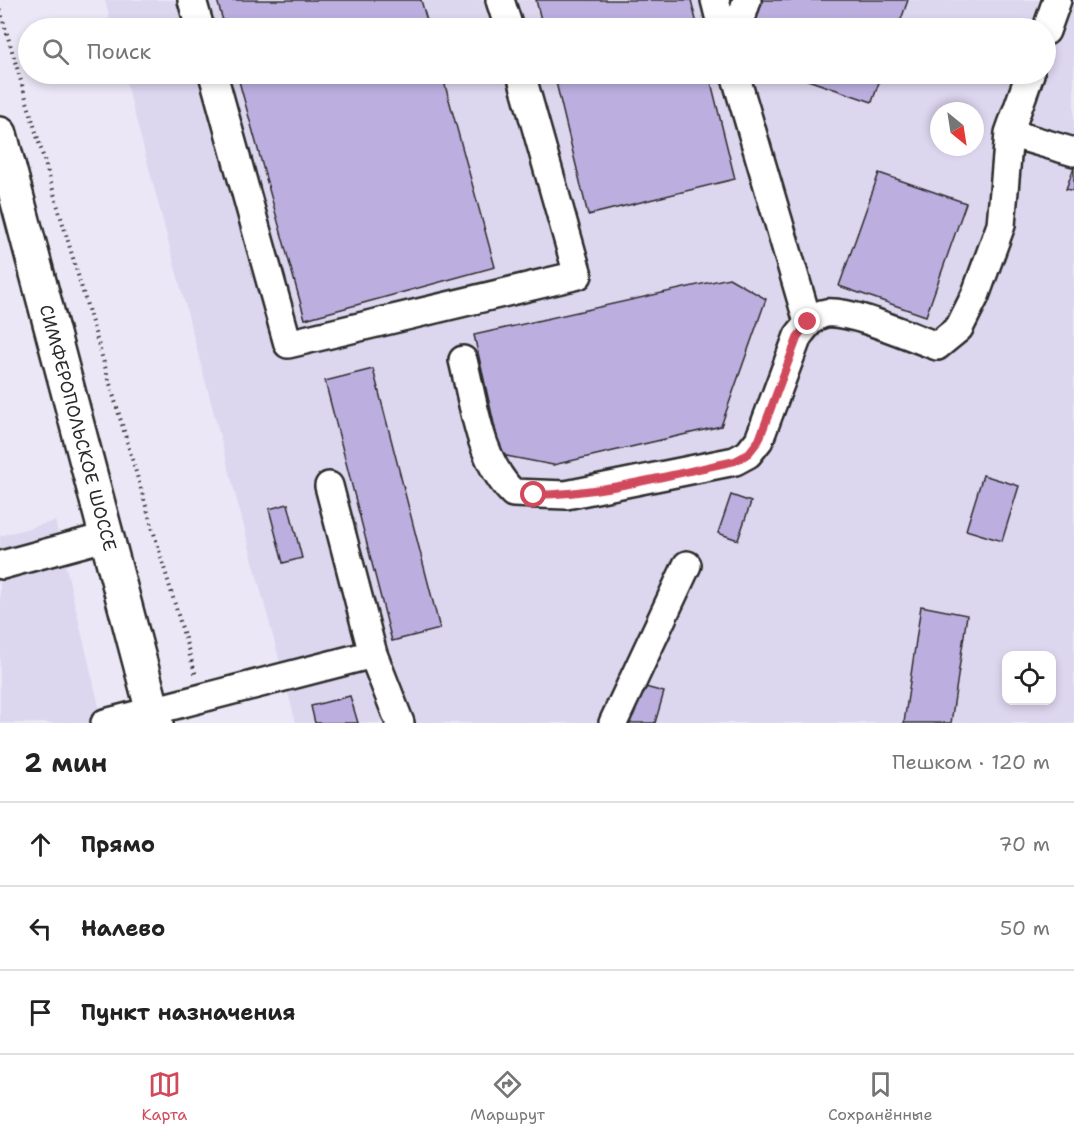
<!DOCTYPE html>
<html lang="ru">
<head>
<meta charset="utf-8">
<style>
	:root { --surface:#fff; --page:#f2f2f2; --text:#222; --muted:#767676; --line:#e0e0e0; --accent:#d1495b }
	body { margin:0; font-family:"Shantell Sans",sans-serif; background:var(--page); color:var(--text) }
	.controls { position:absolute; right:18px; bottom:18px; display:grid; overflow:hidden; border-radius:12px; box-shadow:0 3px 9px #0003 }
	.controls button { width:54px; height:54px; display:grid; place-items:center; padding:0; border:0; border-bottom:2px solid var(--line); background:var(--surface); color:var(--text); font:30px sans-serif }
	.compass { position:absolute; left:930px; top:102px; width:54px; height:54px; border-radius:50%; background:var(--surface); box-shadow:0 3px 9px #0003; rotate:150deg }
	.stop { position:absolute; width:18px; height:18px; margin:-14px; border:4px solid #d1495b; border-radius:50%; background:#fff }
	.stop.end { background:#d1495b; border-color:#fff; box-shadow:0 2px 6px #0008 }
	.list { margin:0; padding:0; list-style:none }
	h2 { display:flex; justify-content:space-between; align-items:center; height:78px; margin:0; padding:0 24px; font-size:26px }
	h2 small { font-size:20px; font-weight:400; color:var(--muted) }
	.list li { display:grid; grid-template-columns:39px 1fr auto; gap:18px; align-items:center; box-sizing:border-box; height:84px; padding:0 24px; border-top:2px solid var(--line) }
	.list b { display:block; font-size:22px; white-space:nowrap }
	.list em { font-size:20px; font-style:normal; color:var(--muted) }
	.icon { flex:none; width:33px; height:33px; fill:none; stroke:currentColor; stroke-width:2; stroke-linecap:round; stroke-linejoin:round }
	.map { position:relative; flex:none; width:1074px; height:723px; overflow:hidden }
	.search { position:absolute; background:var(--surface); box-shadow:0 3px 9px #0003; left:18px; right:18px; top:18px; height:66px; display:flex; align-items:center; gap:15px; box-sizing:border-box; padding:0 21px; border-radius:33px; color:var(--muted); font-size:22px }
	.sheet { height:330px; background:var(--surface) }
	nav { display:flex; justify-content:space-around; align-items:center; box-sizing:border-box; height:84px; border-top:2px solid var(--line); background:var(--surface); font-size:16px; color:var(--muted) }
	nav a { display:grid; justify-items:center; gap:3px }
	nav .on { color:var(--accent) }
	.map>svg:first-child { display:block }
</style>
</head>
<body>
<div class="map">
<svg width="1074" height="723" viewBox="0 0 1074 723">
	<rect width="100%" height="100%" fill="#ebe7f6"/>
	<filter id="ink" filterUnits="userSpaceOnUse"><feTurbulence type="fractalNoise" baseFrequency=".0167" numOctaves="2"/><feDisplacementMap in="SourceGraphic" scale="12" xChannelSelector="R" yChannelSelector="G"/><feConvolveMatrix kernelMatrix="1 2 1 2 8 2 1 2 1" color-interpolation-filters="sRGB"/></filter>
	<g filter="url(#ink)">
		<!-- built -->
		<path fill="#ddd6ef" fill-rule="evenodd" d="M105,0H1074V723H296L124,74H1046V28H112ZM939,111H975V147H939ZM1006,656H1052V700H1006Z
			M55,521L103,723H0V536Z"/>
		<!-- building -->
		<path fill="#bcafe0" stroke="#2b2b2b" stroke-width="1.5" d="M217,0H421L429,28H225Z
			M536,0H691L698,28H543Z
			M755,0H908L898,28H745Z
			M237,74H442L495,267L305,319Z
			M554,74H709L735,179L588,215Z
			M790,74H882L872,102Z
			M1074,167V191L1066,189Z
			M879,173L966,203L926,316L839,286Z
			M729,278L766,299L721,426L553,465L501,455L474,335Z
			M373,369L440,629L392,641L325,381Z
			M983,475L1019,486L1002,541L966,530Z
			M731,495L751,502L738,540L718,533Z
			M288,504L302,558L283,563L269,509Z
			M921,606L967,615L951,723H904Z
			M634,684L664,692L655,723H623Z
			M350,696L358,723H315L311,706Z"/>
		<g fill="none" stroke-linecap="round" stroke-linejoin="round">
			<defs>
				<path id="minor" d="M192,0L200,28
					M500,0L509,28
					M715,0L722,28
					M738,28L747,0
					M1046,31L1057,0
					M213,74L288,344L578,275L521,74
					M735,74L808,322
					M1030,74L1009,133L1074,152
					M463,360C474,404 479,459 513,493L566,495L735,461L748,454L759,440L798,336C805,327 813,315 826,313C852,310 911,337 937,346L959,328L975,296L1001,225L1009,133
					M2,565L105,537
					M373,654L400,723
					M105,723L373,654L329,486
					M613,723L687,565"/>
				<g id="major">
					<path id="s1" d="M0,134L156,723"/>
				</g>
			</defs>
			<!-- minor casing -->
			<use href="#minor" stroke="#2b2b2b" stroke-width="32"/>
			<!-- major casing -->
			<use href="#major" stroke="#2b2b2b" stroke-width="38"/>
			<!-- path -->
			<path stroke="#2b2b2b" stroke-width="4" stroke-dasharray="1.5 4.5" stroke-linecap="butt" d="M0,10L196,676"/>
			<!-- minor -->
			<use href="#minor" stroke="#fff" stroke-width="27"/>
			<!-- major -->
			<use href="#major" stroke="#fff" stroke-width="33"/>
		</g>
	</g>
	<g fill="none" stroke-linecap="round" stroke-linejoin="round" filter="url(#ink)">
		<!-- route -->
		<path stroke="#d1495b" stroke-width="8" d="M534,495C602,494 669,475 735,461L748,454L759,440L798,336L808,322"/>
	</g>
	<g text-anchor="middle" stroke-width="5" stroke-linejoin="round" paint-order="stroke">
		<!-- street labels -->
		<g font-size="18" fill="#2b2b2b" stroke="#fff">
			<text dy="6" stroke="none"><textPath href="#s1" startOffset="304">СИМФЕРОПОЛЬСКОЕ ШОССЕ</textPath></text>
		</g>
	</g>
</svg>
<div class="controls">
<button><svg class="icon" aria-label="locate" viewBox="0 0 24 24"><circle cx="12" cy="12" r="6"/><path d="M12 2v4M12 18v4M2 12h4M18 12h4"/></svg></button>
</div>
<svg class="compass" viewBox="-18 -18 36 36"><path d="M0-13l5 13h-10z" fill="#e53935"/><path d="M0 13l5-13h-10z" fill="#767676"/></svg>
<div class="stop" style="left:534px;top:495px"></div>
<div class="stop end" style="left:808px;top:322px"></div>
<div class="search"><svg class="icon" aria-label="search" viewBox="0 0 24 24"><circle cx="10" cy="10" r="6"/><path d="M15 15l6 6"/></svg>Поиск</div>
</div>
<section class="sheet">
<h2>2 мин<small>Пешком · 120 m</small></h2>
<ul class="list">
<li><svg class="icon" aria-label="ahead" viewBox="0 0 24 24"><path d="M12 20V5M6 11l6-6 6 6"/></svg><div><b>Прямо</b></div><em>70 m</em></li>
<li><svg class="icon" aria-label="left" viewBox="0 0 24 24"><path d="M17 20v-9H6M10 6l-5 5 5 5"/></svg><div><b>Налево</b></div><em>50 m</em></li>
<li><svg class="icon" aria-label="arrive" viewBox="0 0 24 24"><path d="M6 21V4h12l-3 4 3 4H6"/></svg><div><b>Пункт назначения</b></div></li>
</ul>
</section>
<nav>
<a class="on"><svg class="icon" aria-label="map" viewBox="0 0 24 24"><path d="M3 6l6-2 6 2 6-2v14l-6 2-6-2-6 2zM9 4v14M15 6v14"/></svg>Карта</a>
<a><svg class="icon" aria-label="directions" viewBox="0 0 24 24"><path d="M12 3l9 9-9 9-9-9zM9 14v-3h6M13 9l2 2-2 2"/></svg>Маршрут</a>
<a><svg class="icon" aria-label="saved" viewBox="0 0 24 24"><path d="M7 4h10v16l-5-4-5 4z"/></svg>Сохранённые</a>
</nav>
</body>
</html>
